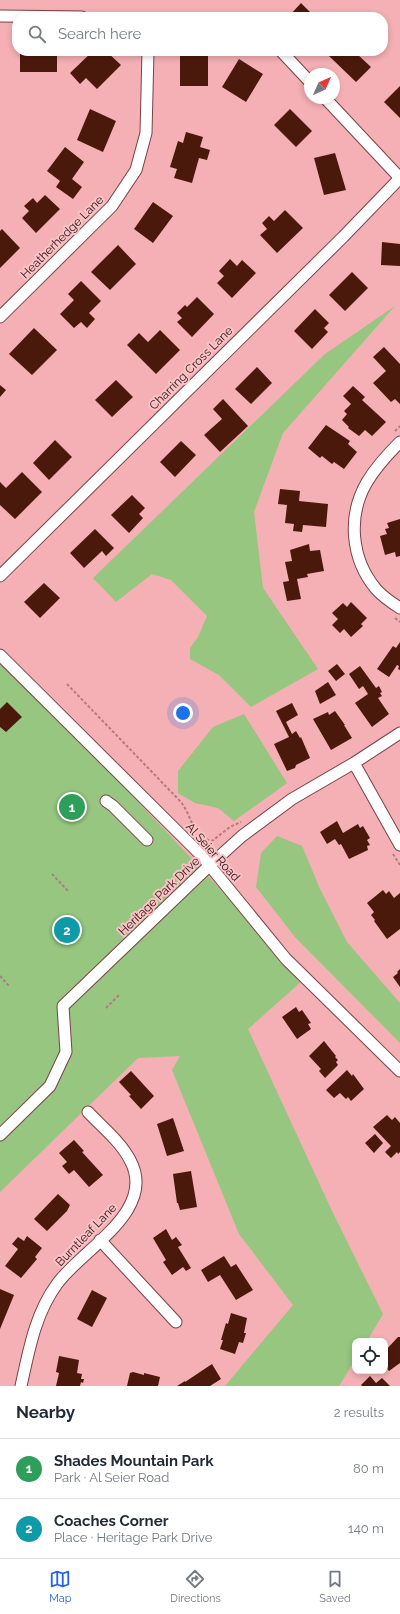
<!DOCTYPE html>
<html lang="en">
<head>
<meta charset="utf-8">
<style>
	:root { --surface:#fff; --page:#f2f2f3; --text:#1f2937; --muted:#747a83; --line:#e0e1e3; --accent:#2563eb }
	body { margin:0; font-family:Raleway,sans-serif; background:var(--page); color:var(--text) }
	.controls { position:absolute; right:12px; bottom:12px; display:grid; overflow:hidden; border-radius:8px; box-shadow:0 2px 6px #0003 }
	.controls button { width:36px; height:36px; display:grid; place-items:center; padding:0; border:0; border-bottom:1px solid var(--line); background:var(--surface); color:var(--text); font:20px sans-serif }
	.compass { position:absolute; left:304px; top:68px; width:36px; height:36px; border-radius:50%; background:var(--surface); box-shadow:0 2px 6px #0003; rotate:45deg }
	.you { position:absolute; left:183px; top:713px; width:14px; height:14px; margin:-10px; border:3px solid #fff; border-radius:50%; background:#1a73e8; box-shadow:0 0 0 6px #1a73e833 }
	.badge { display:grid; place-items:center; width:26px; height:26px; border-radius:50%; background:var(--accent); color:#fff; font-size:13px; font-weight:700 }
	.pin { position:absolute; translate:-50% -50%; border:2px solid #fff; box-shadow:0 1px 4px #0006 }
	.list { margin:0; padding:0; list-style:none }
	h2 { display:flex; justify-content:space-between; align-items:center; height:52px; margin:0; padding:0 16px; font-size:17px }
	h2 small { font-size:13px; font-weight:400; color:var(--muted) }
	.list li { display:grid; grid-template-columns:26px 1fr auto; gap:12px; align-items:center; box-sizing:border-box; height:60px; padding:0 16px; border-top:1px solid var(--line) }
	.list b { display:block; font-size:15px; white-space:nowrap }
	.list p { margin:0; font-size:13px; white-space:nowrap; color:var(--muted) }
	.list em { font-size:13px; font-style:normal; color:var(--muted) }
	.icon { flex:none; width:22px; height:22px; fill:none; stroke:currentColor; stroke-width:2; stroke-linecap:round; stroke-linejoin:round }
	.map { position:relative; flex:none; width:400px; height:1386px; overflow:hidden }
	.search { position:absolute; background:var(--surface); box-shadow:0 2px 6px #0003; left:12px; right:12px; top:12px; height:44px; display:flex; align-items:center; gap:10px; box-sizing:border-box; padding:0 14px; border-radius:16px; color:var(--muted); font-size:15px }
	.sheet { height:172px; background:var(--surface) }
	nav { display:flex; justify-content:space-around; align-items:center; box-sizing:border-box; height:56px; border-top:1px solid var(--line); background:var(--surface); font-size:11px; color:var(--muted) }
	nav a { display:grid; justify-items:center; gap:2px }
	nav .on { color:var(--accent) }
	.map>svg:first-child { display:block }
</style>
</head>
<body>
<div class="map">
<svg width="400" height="1386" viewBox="0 0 400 1386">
	<rect width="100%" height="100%" fill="#f4b0b4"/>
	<!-- green -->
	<path fill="#96c67f" d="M395,306L283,433L254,512L263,588L318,669L251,707L219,675L190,659V648L198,637L207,616L171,580L152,574L116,602L93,578L325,354Z
		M0,655L286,959L302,981L248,1029L332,1211L383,1314L367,1341H355V1360L339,1386H225L293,1305L239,1234L172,1070L180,1056L138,1058L0,1192Z
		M244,714L287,783L234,821L218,808L195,803L178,793V771L213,727Z
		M277,836L302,846L320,889L347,942L400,1003V1043L295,937L256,887L261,853Z"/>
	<!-- building -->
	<path fill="#4b190c" d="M301,3L315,17H292L290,15Z
		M20,51H57V72H20Z
		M93,51H106L121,65L97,89L86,78L80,84L70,73Z
		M180,51H208V86H180Z
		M334,51H359L356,53L371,67L356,82L329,56Z
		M239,59L263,74L246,102L222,87Z
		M400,86V118L384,102Z
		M90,109L116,121L103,152L77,140Z
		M290,109L312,131L296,147L274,125Z
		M186,132L203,137L200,147L210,150L207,160L199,158L192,183L174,178L177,169L170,167L178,141L183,143Z
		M65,147L84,162L72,179L82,187L73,199L56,187L60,181L47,171Z
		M335,153L346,190L324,195L314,158Z
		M45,195L60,209L36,233L22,218L29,211L24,206L33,198L37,203Z
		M153,202L173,216L153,243L134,229Z
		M285,210L303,228L277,253L260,235L267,229L262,223L269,216L274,221Z
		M2,229L20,248L0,268V231Z
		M382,242L400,244V266L381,265Z
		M118,245L136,264L110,290L91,272Z
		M230,259L237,266L242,260L256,273L232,298L217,283L224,276L219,271Z
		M352,272L368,288L345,311L329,295Z
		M81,281L101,301L89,313L95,319L87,328L81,322L74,328L60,314L74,300L68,294Z
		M197,297L214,314L192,337L177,322L182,318L177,313L185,305L187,307Z
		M315,309L329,323L324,328L328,332L312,349L294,331Z
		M34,328L57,350L32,375L9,354Z
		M160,330L180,350L156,374L127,345L139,333L148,342Z
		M384,347L400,364V404L395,399L391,402L373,383L386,371L373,357Z
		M257,367L272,383L251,404L235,389Z
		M116,380L133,397L112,417L95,400Z
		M0,385L6,390L0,397Z
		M353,386L365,397L362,400L386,422L372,436L365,430L359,436L348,428L349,427L342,420L347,414L344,411L351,404L343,396Z
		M223,399L248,426L220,452L204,435L222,419L213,409Z
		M326,425L350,441L348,444L357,452L344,469L334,462L332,464L322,456L320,458L308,448Z
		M55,440L72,457L49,480L33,463Z
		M181,441L196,455L175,477L160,462Z
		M22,472L42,492L15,519L0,505V482L6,488Z
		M280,489L300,491L299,501L328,504L326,527L303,525L302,532L293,531L294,524L285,523L287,505L278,504Z
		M132,495L145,508L139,514L143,518L129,533L111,515Z
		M400,519V556L396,557L395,552L385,555L380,536L387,534L385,529L389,528L387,523Z
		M95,529L114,548L106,556L102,551L84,568L70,553Z
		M309,544L310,551L320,550L324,571L307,574L308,577L297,579L301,599L287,601L283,582L289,581L285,562L292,561L290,550Z
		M44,583L60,598L40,618L24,602Z
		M351,602L367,618L361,624L363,626L351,637L344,629L340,633L332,625L338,619L332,613L343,603L347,607Z
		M400,642V670L398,669L399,666L397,665L389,677L377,669L393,646L396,648Z
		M337,664L345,674L336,681L328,671Z
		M360,666L376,688L379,686L382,692L380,693L382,696L378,698L389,714L372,727L355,703L368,694L363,686L359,689L349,674Z
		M328,682L336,695L320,704L315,691Z
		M7,702L22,717L6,732L0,727V709Z
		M292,703L298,715L286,722L292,734L296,731L300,738L301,737L310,758L296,765L295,768L287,771L274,744L289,737L276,711Z
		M335,711L345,725H344L352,738L331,750L313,719L328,712L329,715Z
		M337,821L343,833L358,824L360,828L363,826L370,838L367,840L370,845L367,846L368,850L349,859L341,844L339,845L335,839L327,844L320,832Z
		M383,890L386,894L389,891L394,898L400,893V929L387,939L374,921L375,920L371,915L374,912L367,903Z
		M59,918L79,923L76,941L55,936Z
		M400,969V987L393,977L398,973L397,972Z
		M296,1007L299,1012L302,1010L311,1023L308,1024L311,1029L297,1039L282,1017Z
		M324,1041L336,1056L335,1057L338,1060L336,1062L338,1065L325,1078L319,1071L321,1069L309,1056Z
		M347,1070L352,1076L353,1074L364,1089L351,1101L348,1097L346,1099L340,1093L334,1098L326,1090Z
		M131,1071L154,1096L141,1109L129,1096L131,1095L119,1082Z
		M387,1115L392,1120L395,1117L400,1123V1152L398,1154L397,1152L391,1158L385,1152L391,1146L373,1127Z
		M173,1118L184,1151L167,1156L157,1124Z
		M375,1134L383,1143L374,1153L365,1143Z
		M74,1140L84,1151L82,1152L103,1175L89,1187L74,1170L69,1174L62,1166L67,1162L59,1153Z
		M191,1171L197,1207L180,1210L178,1203H177L173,1174Z
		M58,1194L70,1205L67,1211L47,1231L34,1219Z
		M166,1229L172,1240L176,1237L182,1245L178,1247L191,1268L186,1271L183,1267L172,1275L163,1262L166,1260L153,1238Z
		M27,1236L42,1248L35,1257L37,1259L21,1278L5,1266L18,1249L12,1244L18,1237L24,1241Z
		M224,1256L231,1267L236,1264L253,1290L236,1300L220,1275L208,1282L201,1270Z
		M0,1289L14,1295L0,1329Z
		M92,1290L107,1298L92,1327L77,1319Z
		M231,1313L247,1318L244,1333H246L243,1343L239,1342L235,1354L220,1349L223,1340H221L226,1323L228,1324Z
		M398,1337H400V1363L389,1371L385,1366V1351Z
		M59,1356L79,1360L77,1373L82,1374L81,1379H84L83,1383L81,1382L80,1386H56L59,1373L56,1372Z
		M212,1364L221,1379L210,1386H177L185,1381V1382Z
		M133,1372L144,1375V1373L160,1377L158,1386H127L130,1373Z
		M370,1376L376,1383L382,1378L390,1386H362L361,1385Z"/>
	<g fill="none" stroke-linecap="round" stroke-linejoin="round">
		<defs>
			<path id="minor" d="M0,16L82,17
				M281,51L310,82
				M325,98L400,178
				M0,317L112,206L136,170L146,133L148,51
				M400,442C388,454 376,467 367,482C347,516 351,559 376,589C383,597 392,603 400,608
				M0,576L343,237L400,178
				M0,655L201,855L286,959L400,1071
				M354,763L400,845
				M106,801L113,806L147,840
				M0,1135L50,1086L66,1052L63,1006L210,865L242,836L292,799L354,763L400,733
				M100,1240L176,1322
				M21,1386C29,1350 35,1314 57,1284C82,1249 158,1211 130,1160C120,1141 102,1127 88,1112"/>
		</defs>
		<!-- minor casing -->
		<use href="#minor" stroke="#7b4146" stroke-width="13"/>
		<!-- path -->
		<path stroke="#b27c7f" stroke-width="2" stroke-dasharray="3 2" stroke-linecap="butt" d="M395,431L400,426
			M395,618L400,622
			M67,684L181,802C192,816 192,837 212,841L230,827L241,822
			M393,854L400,865
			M52,874L69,892
			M0,976L9,986
			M106,1008L119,995"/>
		<!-- minor -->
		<use href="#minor" stroke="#fff" stroke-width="11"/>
	</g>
	<g text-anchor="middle" stroke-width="4" stroke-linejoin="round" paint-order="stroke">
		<!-- street labels -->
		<g font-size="12" fill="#2e1517" stroke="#f9c2c4">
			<text transform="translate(62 237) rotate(-45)" y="4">Heatherhedge Lane</text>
			<text transform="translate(191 368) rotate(-45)" y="4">Charring Cross Lane</text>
			<text transform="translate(213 852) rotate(48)" y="4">Al Seier Road</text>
			<text transform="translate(159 896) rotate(-44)" y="4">Heritage Park Drive</text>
			<text transform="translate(86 1235) rotate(-46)" y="4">Burntleaf Lane</text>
		</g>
	</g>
</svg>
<div class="controls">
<button><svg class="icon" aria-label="locate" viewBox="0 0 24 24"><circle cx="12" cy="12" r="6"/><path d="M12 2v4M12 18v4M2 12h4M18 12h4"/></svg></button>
</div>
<svg class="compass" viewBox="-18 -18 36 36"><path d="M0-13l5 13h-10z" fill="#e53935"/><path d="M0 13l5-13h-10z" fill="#747a83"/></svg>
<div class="you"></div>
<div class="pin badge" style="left:72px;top:807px;background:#2e9e5b">1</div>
<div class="pin badge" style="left:67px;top:930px;background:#0f9aa8">2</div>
<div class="search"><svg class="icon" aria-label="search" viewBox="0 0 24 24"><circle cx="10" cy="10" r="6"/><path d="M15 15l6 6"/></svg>Search here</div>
</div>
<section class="sheet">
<h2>Nearby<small>2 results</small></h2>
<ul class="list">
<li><span class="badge" style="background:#2e9e5b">1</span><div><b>Shades Mountain Park</b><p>Park · Al Seier Road</p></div><em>80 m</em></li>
<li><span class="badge" style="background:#0f9aa8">2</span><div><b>Coaches Corner</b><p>Place · Heritage Park Drive</p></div><em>140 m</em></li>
</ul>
</section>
<nav>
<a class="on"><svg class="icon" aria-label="map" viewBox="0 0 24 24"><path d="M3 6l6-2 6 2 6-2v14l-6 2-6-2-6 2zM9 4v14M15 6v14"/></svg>Map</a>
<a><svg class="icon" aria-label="directions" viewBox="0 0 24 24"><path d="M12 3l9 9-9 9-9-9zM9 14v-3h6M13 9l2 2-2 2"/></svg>Directions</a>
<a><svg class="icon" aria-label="saved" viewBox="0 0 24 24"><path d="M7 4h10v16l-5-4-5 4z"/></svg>Saved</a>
</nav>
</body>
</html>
